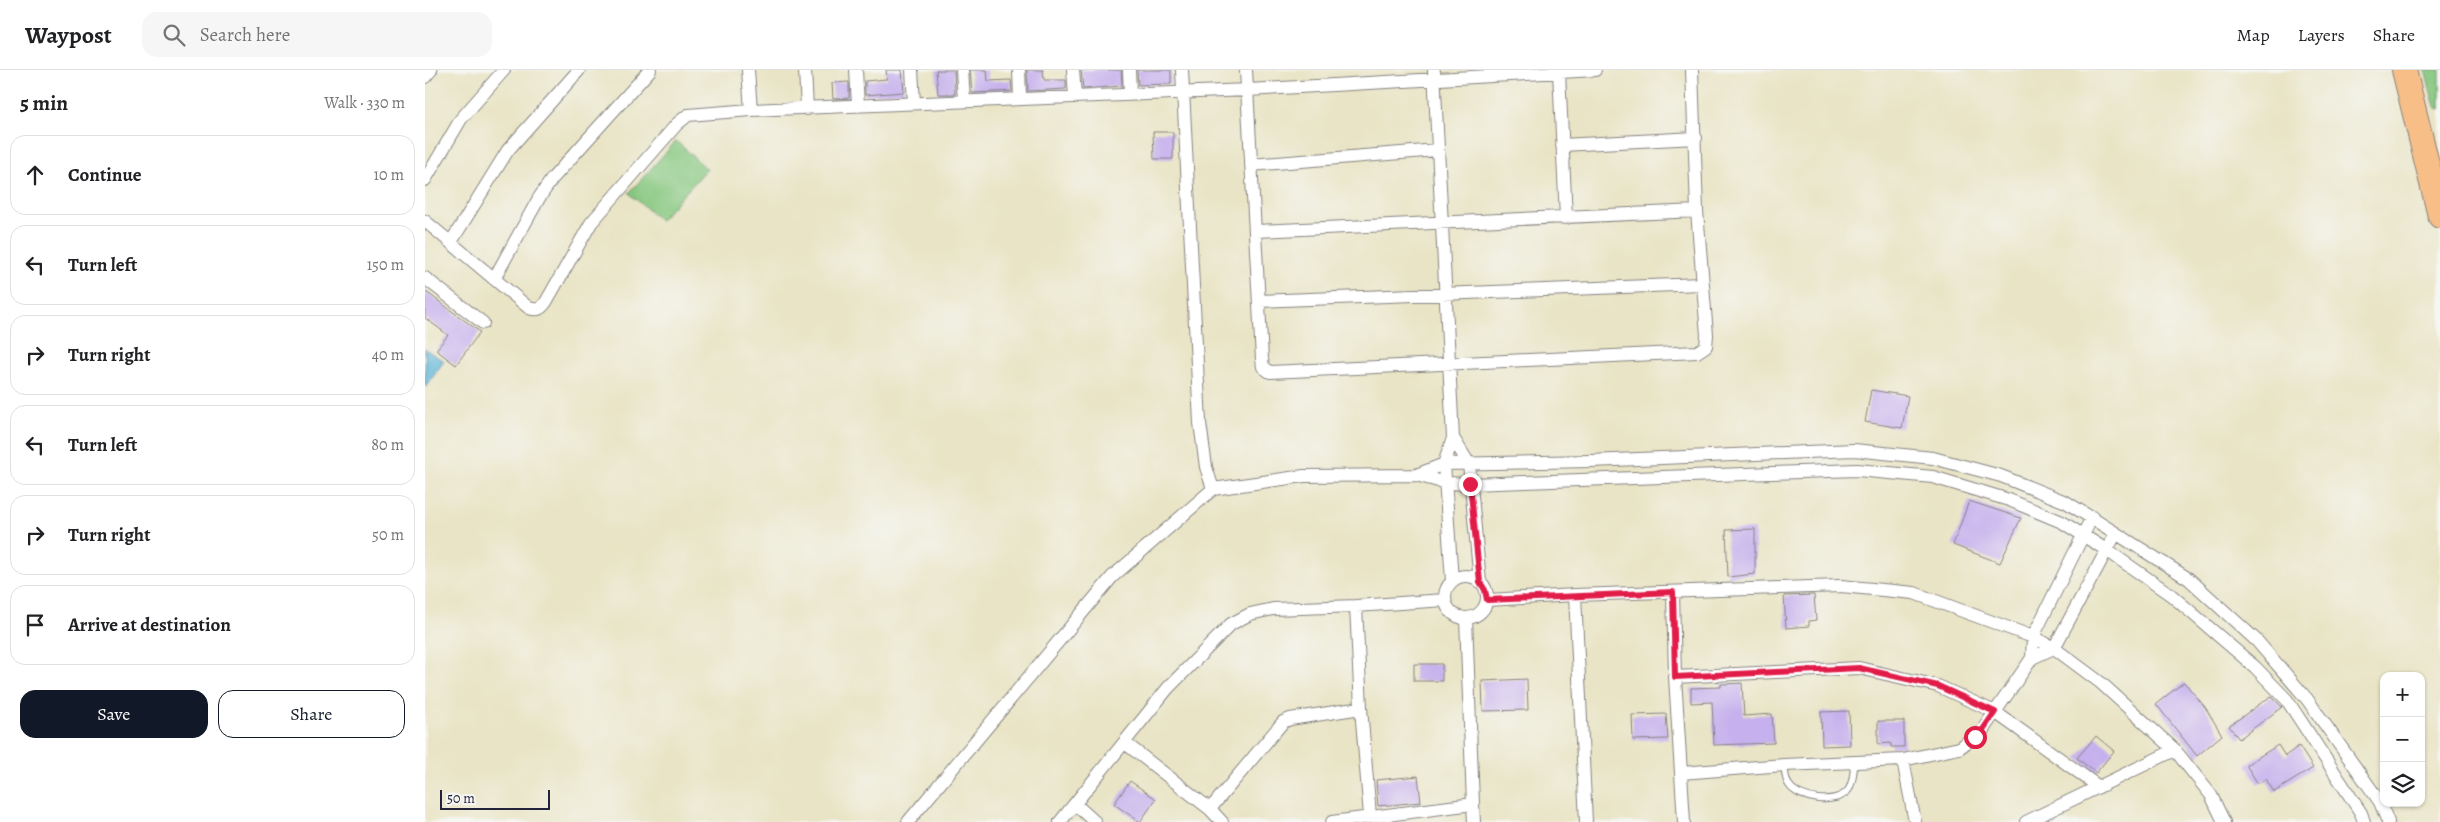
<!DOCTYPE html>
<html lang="en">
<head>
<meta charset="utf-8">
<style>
	:root { --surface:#fff; --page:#f6f6f6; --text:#202124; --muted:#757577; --line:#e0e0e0; --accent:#111827 }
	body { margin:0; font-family:Alegreya,serif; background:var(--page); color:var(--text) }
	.controls { position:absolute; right:15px; bottom:15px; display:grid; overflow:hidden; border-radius:10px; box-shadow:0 1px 4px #0004 }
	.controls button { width:45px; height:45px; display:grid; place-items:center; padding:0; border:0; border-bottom:1px solid var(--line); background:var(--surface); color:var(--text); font:25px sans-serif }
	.scale { position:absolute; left:15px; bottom:12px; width:110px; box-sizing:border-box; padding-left:5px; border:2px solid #22223b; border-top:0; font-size:14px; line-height:18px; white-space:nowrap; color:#22223b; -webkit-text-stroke:4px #f6f6f2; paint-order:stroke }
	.stop { position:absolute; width:15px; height:15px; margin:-11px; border:4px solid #e11d48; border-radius:50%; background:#fff }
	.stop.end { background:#e11d48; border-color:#fff; box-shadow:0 1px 5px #0008 }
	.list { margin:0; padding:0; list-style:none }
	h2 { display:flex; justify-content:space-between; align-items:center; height:65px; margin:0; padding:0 20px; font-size:21px }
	h2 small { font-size:16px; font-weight:400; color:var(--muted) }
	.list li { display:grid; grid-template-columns:32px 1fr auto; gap:15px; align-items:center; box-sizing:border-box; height:80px; margin:0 10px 10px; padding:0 10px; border:1px solid var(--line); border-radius:15px }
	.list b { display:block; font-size:19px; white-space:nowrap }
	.list em { font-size:16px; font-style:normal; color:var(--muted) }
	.actions { display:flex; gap:10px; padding:15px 20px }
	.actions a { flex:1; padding:11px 0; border:1px solid var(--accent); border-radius:15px; text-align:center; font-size:18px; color:var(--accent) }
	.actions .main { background:var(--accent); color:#fff }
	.icon { flex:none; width:28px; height:28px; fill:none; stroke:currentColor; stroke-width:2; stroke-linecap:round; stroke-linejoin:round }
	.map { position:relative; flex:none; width:2015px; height:752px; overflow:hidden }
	header { display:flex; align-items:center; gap:30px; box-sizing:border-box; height:70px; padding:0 25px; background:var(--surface); border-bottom:1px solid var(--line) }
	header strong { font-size:24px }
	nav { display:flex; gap:28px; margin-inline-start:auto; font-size:18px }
	.search { width:350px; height:45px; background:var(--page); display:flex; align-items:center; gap:12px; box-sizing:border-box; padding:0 18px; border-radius:15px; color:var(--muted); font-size:19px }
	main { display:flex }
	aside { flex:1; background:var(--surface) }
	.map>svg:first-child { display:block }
</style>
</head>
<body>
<header>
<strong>Waypost</strong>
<div class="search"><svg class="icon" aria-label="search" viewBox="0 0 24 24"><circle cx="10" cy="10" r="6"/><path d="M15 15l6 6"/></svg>Search here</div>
<nav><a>Map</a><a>Layers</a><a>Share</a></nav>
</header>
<main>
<aside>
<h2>5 min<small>Walk · 330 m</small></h2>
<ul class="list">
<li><svg class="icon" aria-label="ahead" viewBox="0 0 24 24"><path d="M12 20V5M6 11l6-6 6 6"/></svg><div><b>Continue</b></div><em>10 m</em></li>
<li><svg class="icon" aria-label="left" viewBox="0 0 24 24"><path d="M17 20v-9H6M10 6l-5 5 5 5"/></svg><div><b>Turn left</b></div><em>150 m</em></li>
<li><svg class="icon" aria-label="right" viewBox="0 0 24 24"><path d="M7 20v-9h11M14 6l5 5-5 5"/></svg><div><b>Turn right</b></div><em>40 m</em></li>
<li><svg class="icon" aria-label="left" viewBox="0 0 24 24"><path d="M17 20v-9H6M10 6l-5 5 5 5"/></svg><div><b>Turn left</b></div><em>80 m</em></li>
<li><svg class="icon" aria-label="right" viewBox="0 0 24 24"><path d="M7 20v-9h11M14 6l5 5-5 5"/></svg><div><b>Turn right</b></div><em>50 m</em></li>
<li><svg class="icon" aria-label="arrive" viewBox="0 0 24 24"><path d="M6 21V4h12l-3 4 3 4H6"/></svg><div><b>Arrive at destination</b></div></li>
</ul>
<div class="actions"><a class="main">Save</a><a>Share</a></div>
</aside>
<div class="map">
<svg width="2015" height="752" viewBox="0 0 2015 752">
	<rect width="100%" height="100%" fill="#f6f6f2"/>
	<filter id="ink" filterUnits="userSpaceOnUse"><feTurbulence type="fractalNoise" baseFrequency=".02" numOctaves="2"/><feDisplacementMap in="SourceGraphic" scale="10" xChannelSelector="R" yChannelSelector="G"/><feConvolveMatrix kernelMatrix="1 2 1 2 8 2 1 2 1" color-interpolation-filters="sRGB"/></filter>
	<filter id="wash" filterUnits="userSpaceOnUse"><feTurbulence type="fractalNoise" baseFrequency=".0096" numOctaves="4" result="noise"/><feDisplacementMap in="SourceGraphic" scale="20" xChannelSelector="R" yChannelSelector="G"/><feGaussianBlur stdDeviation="1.12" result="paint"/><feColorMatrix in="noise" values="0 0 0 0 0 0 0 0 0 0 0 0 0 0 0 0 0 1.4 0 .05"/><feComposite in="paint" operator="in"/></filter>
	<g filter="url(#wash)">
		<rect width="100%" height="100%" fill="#e9e4c5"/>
		<!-- green -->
		<path fill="#86c77f" stroke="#54745d" d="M2000,0H2015V39L2010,37Z
			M251,71L282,99L235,150L204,123Z"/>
		<!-- water -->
		<path fill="#56b3d4" stroke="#3c6a88" d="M0,279L19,291L1,317L0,316Z"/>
		<g id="blocks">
			<!-- building -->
			<path fill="#c6b0ed" d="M461,0H477L479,22L440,25V11L462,9Z
				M511,0H529L530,24H513Z
				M545,0H562L563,11L586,10L587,21L547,23Z
				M602,0H618L619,10H641V19L603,21Z
				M656,0H696L697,16L658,19Z
				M712,0H746V14L713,15Z
				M424,12V28L408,29L407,13Z
				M728,62H748V89H729Z
				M0,221L55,262L31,295L11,280L23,265L0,248Z
				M1446,320L1483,326L1477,358L1440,352Z
				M1544,431L1596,448L1575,493L1528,475Z
				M1330,459V504L1303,507L1301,460Z
				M1389,525L1391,550L1384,551V556L1361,558L1359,526Z
				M989,594H1017V611H989Z
				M1102,609L1103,640L1058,641L1057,611Z
				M1759,612L1780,637L1797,665L1772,686L1731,634Z
				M1317,613L1319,646L1347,644L1349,673L1289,675L1287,632L1266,633V618L1296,617V614Z
				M1846,626L1857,637L1814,669L1804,656Z
				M1424,641L1425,675L1397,676L1396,642Z
				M1241,644L1243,669L1208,670L1207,645Z
				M1453,651H1479V677H1466V673L1453,674Z
				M1671,666L1689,681L1671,703L1652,688Z
				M1853,675L1860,686L1874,676L1888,698L1849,722L1841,709L1833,714L1821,695Z
				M993,706L996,732L953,736L951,710Z
				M705,711L731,729L715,752L689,734Z"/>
		</g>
	</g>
	<g filter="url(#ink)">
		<use href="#blocks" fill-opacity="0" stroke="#868380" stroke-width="1"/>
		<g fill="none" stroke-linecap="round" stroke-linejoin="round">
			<defs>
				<path id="lane" d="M1359,695C1360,701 1360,710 1364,715C1374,730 1413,736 1424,719C1428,711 1429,701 1429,692"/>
				<path id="street" d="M323,0L326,40
					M380,0L382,39
					M431,0L433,36
					M487,0L489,33
					M537,0L539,30
					M594,0L595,28
					M648,0L650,26
					M704,0L705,23
					M757,0L775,353L781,397L788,419
					M821,0L837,289L838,297L845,302L1272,282L1281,276L1282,265L1272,141L1267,0
					M1009,1L1028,368L1019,394L1027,511
					M1134,2L1141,148
					M0,7L6,0
					M1137,75L1271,68
					M826,95L1013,80
					M0,110L36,49L79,0
					M0,151L104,238C113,241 116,239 121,232L166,153L252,54L263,45L326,40L823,20L1170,0
					M831,161L1272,141
					M26,172L83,80L154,0
					M0,208L58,253
					M69,209L114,128L127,109L225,0
					M835,231L1277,214
					M1028,368L1044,394L1055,512
					M991,405L1019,394L1166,391L1429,380L1508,388L1576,406L1641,432L1764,509L1832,571L1882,629L1955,732L1963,752
					M1020 527a21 21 0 1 1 42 0a21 21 0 1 1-42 0Z
					M1248,522L1250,607L1256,703
					M1150,525L1416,516L1489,523L1608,567L1629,578L1676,613L1750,680L1786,725L1799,752
					M1062,530L1150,525L1161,752
					M931,536L1020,530
					M1041,548L1048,734
					M1607,588L1608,567L1667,447
					M1250,607L1434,598L1513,616L1570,642L1674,717
					M700,673L785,739L797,752
					M1478,690L1490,752
					M650,734L670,752
					M785,739L858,652L865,649L936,638
					M483,752L687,507L788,419L879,406L991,405L1021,413L1045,414L1432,400L1508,407L1584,430L1637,452L1683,481L1746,525L1830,597L1862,630L1936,743L1939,752
					M635,752L743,618L806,554L825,544L848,539L931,536L936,638L945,746
					M907,752L1048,734L1049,752
					M1259,752L1256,703L1359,695L1478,690L1534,678L1557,661L1607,588L1629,578L1691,463
					M1601,752L1750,680"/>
				<path id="highway" d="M1979,0L2015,146"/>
			</defs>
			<!-- lane casing -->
			<use href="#lane" stroke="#868380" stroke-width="8"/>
			<!-- street casing -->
			<use href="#street" stroke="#868380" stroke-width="14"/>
			<!-- highway casing -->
			<use href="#highway" stroke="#868380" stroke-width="26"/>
			<!-- lane -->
			<use href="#lane" stroke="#fff" stroke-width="6"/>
			<!-- street -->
			<use href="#street" stroke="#fff" stroke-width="12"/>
			<!-- highway -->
			<use href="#highway" stroke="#f7be87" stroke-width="24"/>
		</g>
	</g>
	<g fill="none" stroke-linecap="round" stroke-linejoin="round" filter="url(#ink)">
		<!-- route -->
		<path stroke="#e11d48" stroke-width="6" d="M1045,414L1055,512L1060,520L1062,530L1248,522L1250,607L1434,598L1513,616L1570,642L1557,661L1550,667"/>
	</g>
</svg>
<div class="controls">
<button>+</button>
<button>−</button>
<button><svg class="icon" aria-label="layers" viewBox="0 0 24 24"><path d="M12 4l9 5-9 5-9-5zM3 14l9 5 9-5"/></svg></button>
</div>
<div class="scale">50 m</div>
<div class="stop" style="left:1550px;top:667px"></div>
<div class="stop end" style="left:1045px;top:414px"></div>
</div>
</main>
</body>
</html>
